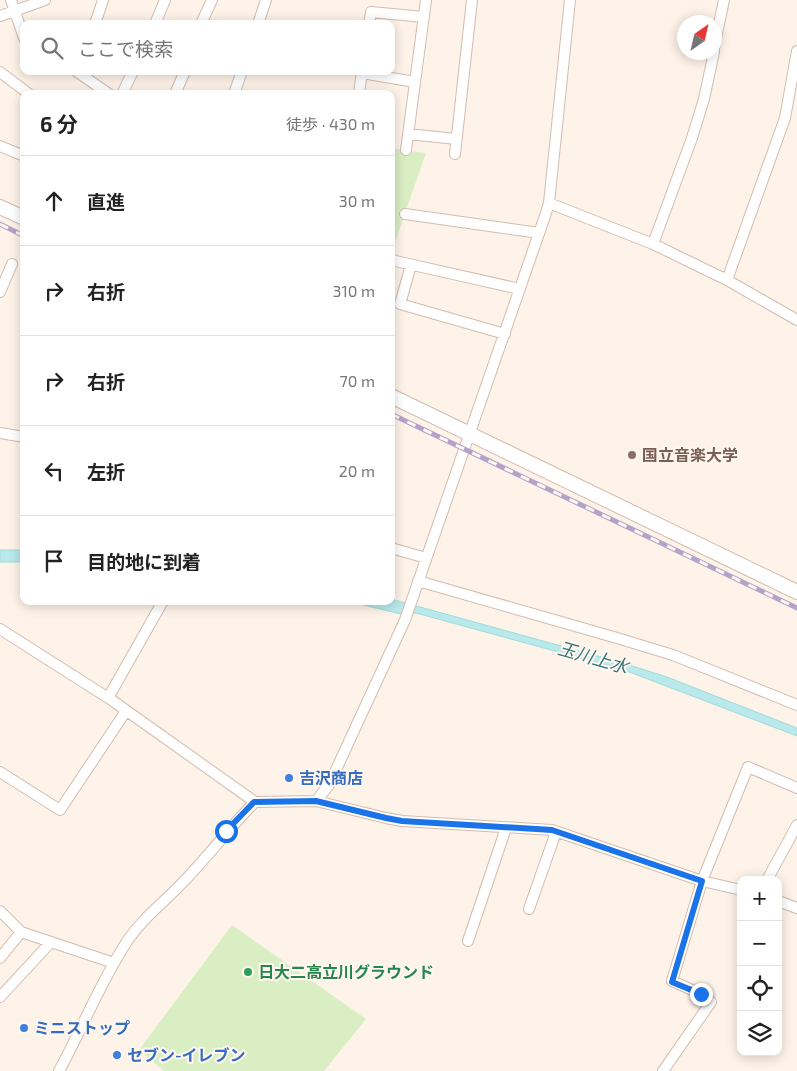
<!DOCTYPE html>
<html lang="ja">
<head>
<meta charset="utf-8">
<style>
	:root { --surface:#fff; --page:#f2f2f2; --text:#222; --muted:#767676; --line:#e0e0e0 }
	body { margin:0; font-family:"Exo 2","Noto Sans JP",sans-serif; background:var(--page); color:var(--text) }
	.controls { position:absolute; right:15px; bottom:15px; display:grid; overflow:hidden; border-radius:10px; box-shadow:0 2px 12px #0003 }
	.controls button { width:45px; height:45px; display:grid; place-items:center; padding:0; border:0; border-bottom:1px solid var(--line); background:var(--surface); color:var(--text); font:25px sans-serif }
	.compass { position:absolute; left:677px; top:15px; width:45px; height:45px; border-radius:50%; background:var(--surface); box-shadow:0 2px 12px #0003; rotate:34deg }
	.stop { position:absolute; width:15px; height:15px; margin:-11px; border:4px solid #1a73e8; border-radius:50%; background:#fff }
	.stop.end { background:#1a73e8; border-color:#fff; box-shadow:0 1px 5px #0008 }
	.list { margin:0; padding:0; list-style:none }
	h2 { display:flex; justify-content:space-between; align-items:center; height:65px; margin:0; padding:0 20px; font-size:21px }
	h2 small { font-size:16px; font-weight:400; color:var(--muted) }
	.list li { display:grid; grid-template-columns:32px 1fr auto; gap:15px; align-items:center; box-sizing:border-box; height:90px; padding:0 20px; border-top:1px solid var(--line) }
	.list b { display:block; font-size:19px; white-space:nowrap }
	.list em { font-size:16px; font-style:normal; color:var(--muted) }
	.icon { flex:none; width:28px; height:28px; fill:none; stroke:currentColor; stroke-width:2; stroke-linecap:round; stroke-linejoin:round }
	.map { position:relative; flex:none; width:797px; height:1071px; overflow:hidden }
	.search { position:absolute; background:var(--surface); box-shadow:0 2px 12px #0003; left:20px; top:20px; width:375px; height:55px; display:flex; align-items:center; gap:12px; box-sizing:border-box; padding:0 18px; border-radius:10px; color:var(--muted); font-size:19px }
	.panel { position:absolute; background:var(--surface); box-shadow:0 2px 12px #0003; left:20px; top:90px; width:375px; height:515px; border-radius:10px }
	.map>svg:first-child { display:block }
</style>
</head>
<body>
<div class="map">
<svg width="797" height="1071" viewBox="0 0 797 1071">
	<rect width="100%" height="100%" fill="#fef3e8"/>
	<!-- green -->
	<path fill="#daeec4" d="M391,148L426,153L395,242L391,241Z
		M232,925L366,1019L324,1071H164L139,1050Z"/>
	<!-- water -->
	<path fill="#b9e9ea" stroke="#9fdbdd" d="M0,550H24V562H0Z
		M391,599L623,663L667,677L797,728V736L624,670L416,613L401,614L347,601H391Z"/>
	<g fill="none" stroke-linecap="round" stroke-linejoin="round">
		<defs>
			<path id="minor" d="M11,0L24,38
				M0,16L45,0
				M95,24L103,0
				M155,24L165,0
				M201,24L212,0
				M258,24L266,0
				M369,24L371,12L424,17
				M714,48L724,0
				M76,71L109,94
				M0,72L29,94
				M362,73L415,82
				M122,94L133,71
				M175,94L185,71
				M234,94L242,71
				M359,94L362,71
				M408,134L456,139
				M0,146L24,156
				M406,150L426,0
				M455,154L472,0
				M549,203L653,244L727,280L797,320
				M405,214L539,233
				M653,244L692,138L704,99L714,52
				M391,260L520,289
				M411,265L400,304L505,334
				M727,280L785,118L797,51
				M0,292L12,264
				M0,433L24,437
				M391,548L426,558
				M418,581L617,638L673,655L797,705
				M0,629L113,701L255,802L316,801L386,818L402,821L552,830L702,881L741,890
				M108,698L163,601
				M0,772L60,810L126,711
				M316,801L329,785L405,620L545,216L549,203L570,0
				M767,880L797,825
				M778,901L797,908
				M529,909L556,832
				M0,911L21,932L114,963
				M468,941L506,828
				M0,958L21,932
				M0,997L51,942
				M59,1071C82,1029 100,983 126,943C142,918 167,900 186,879C210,854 230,827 255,802
				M663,1071L711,1002L701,994L672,981L702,881L748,767L797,788"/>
			<path id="tertiary" d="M0,207L24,218
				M391,396L797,592"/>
		</defs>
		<!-- minor casing -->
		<use href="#minor" stroke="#d4bbae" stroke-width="12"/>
		<!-- tertiary casing -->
		<use href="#tertiary" stroke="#d4bbae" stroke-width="16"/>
		<!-- minor -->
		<use href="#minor" stroke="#fff" stroke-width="10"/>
		<!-- tertiary -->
		<use href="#tertiary" stroke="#fff" stroke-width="14"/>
		<defs>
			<path id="rail" d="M0,224L24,236
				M391,414L797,608"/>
		</defs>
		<!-- rail casing -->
		<use href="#rail" stroke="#b3a3ca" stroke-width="5"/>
		<!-- rail -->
		<use href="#rail" stroke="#fff7f0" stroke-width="3" stroke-dasharray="9" stroke-linecap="butt"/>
	</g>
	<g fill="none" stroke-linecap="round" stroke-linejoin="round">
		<!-- route -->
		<path stroke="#1a73e8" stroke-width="6" d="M226,831L254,802L316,801L386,818L402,821L552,830L702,881L672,982L701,994"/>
	</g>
	<!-- markers -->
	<circle fill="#8d6e63" stroke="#fff7f0" stroke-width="2" cx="632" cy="455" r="5"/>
	<g fill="#3f7fe0" stroke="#fff7f0" stroke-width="2">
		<circle cx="289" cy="778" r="5"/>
		<circle cx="24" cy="1028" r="5"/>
		<circle cx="117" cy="1055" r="5"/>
	</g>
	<circle fill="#2e9e5b" stroke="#fff7f0" stroke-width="2" cx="248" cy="972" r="5"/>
	<g text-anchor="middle" stroke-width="4" stroke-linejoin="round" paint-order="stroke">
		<!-- education labels -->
		<g font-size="16" font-weight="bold" fill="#785e54" stroke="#fff7f0" text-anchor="start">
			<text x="642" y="461">国立音楽大学</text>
		</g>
		<!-- shop labels -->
		<g font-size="16" font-weight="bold" fill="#366cbe" stroke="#fff7f0" text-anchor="start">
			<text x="299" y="784">吉沢商店</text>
			<text x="34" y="1034">ミニストップ</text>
			<text x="127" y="1061">セブン-イレブン</text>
		</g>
		<!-- leisure labels -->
		<g font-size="16" font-weight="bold" fill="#27864d" stroke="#fff7f0" text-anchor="start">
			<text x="258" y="978">日大二高立川グラウンド</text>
		</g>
		<!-- water labels -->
		<g font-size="18" font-style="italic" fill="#38777a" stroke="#fff7f0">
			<text transform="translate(593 658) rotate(16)" y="6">玉川上水</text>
		</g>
	</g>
</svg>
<div class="controls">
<button>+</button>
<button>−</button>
<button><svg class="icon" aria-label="locate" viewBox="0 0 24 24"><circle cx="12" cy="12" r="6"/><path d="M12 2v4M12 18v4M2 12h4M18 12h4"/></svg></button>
<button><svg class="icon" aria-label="layers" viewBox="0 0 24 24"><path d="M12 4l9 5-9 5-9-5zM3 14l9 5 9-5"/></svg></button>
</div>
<svg class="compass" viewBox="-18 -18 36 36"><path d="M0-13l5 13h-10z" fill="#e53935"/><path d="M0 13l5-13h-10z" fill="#767676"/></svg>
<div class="stop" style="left:226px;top:831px"></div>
<div class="stop end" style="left:701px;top:994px"></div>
<div class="search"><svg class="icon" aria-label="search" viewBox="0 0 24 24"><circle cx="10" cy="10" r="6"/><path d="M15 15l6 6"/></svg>ここで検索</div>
<section class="panel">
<h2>6 分<small>徒歩 · 430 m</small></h2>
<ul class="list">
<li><svg class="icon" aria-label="ahead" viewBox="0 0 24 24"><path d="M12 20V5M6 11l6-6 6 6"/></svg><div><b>直進</b></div><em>30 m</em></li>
<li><svg class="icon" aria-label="right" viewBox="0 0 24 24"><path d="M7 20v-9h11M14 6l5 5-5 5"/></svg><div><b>右折</b></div><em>310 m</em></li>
<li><svg class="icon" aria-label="right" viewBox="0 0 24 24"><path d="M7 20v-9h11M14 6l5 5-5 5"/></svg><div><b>右折</b></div><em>70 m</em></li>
<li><svg class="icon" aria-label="left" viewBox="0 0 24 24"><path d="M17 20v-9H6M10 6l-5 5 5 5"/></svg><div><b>左折</b></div><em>20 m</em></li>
<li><svg class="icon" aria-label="arrive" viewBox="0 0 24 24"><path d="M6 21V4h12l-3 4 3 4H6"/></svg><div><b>目的地に到着</b></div></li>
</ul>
</section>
</div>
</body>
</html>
